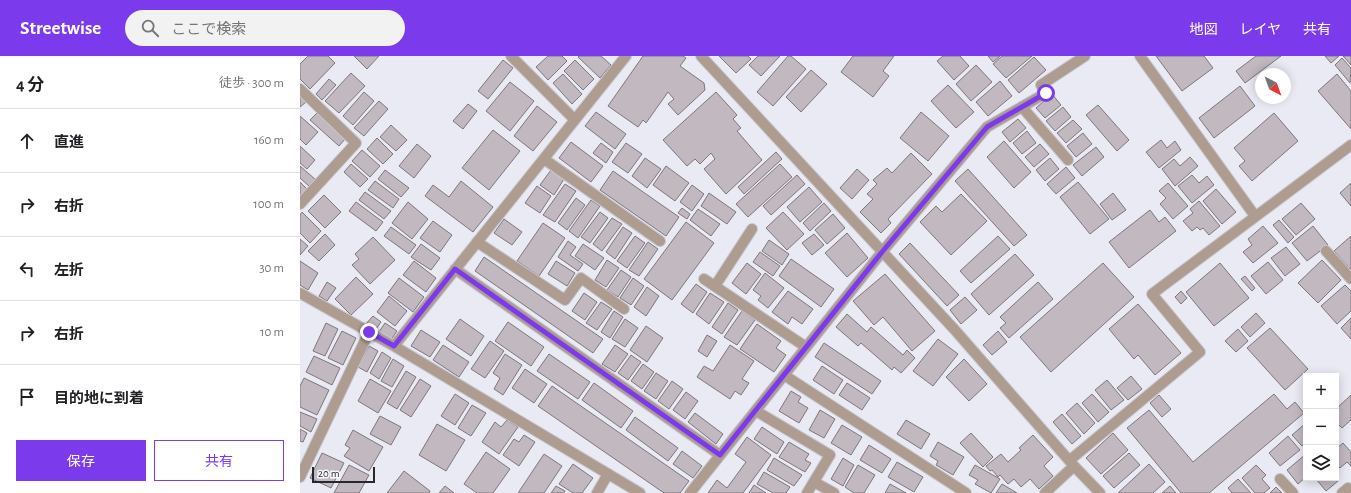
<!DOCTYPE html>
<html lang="ja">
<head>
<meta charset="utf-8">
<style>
	:root { --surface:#fff; --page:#f2f2f2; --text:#202124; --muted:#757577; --line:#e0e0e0; --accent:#7c3aed }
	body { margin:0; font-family:"Alegreya Sans","Noto Sans JP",sans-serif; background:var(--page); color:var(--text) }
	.controls { position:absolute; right:12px; bottom:12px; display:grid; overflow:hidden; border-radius:0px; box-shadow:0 2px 10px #0003 }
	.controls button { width:36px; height:36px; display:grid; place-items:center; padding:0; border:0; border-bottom:1px solid var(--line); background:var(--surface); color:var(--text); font:20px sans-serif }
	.compass { position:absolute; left:955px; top:12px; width:36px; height:36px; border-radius:50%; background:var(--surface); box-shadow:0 2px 10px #0003; rotate:139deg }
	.scale { position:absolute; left:12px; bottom:10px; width:63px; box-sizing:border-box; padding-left:4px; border:2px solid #28282c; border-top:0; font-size:11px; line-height:14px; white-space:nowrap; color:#28282c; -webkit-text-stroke:3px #f7f7fe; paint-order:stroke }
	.stop { position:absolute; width:12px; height:12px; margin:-9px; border:3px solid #7c3aed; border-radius:50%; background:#fff }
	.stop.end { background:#7c3aed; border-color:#fff; box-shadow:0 1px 4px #0008 }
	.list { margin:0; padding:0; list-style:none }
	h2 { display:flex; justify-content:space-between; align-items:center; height:52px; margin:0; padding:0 16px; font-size:17px }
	h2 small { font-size:13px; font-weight:400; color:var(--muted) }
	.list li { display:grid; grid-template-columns:26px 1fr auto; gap:12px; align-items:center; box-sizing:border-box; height:64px; padding:0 16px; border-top:1px solid var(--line) }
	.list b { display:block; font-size:15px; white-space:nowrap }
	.list em { font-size:13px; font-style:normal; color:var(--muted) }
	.actions { display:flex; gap:8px; padding:12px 16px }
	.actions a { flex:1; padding:9px 0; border:1px solid var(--accent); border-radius:0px; text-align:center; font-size:14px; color:var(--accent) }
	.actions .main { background:var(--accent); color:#fff }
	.icon { flex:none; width:22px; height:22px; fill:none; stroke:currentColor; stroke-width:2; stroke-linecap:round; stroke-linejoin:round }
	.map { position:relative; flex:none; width:1051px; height:437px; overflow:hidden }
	header { display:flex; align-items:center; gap:24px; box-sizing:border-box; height:56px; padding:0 20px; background:var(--accent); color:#fff }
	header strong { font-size:19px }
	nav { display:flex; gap:22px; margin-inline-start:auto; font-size:14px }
	.search { width:280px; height:36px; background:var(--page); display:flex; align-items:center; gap:10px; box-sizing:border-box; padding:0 14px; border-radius:22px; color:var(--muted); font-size:15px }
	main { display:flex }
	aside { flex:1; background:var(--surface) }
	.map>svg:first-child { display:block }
</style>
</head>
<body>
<header>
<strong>Streetwise</strong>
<div class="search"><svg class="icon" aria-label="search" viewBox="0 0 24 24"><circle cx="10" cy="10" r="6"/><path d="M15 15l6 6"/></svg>ここで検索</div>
<nav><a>地図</a><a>レイヤ</a><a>共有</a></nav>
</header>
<main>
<aside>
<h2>4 分<small>徒歩 · 300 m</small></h2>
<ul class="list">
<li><svg class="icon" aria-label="ahead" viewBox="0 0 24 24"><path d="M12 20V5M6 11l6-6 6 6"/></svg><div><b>直進</b></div><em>160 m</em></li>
<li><svg class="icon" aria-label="right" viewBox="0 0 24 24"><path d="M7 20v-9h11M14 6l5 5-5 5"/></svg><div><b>右折</b></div><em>100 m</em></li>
<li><svg class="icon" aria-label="left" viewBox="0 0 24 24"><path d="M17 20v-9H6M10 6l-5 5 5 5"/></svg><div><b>左折</b></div><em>30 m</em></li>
<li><svg class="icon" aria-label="right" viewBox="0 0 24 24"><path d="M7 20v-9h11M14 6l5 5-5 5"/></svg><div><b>右折</b></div><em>10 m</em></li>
<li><svg class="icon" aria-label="arrive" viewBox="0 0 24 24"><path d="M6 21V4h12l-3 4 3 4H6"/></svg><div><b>目的地に到着</b></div></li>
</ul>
<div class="actions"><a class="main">保存</a><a>共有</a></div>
</aside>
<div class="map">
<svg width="1051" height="437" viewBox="0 0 1051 437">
	<rect width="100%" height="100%" fill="#eaeaf5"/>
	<!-- building -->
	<path fill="#c2b8bf" stroke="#7f767c" d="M8,0H28L35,7L10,33L0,23V8Z
		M54,0H79L67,13Z
		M248,0H262L267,5L248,24L236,11Z
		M279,0H301L311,9L300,22L278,1Z
		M343,0H383L386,2L380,10L404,27L405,34L378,59L368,48L374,43L368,36L346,67L343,64L338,71L308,50Z
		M419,0H448L451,3L436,17Z
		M458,0H480L461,20L449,9Z
		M488,0H491L506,13L473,50L457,36Z
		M553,0H594L583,15L589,20L573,41L541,16Z
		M643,0H660L669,10L654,24L637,5Z
		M688,0H700L693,6Z
		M702,0H732L706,22L693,8Z
		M856,0H904L913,12L882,35Z
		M956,0H981L945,27L936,15Z
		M1025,0H1039L1031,7Z
		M1043,0H1051V9Z
		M734,1L746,14L719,37L708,24Z
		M1042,2L1051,12L1050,27L1035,9Z
		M203,4L213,12L188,43L178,35Z
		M275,4L294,23L283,34L264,15Z
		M676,9L692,26L671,45L656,28Z
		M511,14L527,28L501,56L486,41Z
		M51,17L65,30L39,57L25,45Z
		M263,18L282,38L272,48L253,27Z
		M1037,18L1051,35V73L1018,35Z
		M29,23L36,29L22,44L16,38Z
		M700,25L712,40L688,60L676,46Z
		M210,26L234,45L210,75L186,55Z
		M648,29L674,56L656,72L631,45Z
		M940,30L955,50L914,82L899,62Z
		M64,36L74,45L53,69L43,60Z
		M416,36L437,59L433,63L441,72L437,75L462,104L426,138L404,113L415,103L411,97L400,108L395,103L387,110L363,84Z
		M752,38L761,49L745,62L736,52Z
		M0,40L6,46L0,51Z
		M79,45L88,53L64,80L54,72Z
		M168,48L177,55L163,73L153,65Z
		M798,49L829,84L817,95L786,59Z
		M237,50L257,66L233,95L214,80Z
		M763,51L771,61L755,75L746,65Z
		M18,56L46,82L39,90L10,64Z
		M296,56L326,78L315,93L285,70Z
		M621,56L649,80L628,105L600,82Z
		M974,57L998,85L952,125L939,110L945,105L934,92Z
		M0,60L18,76L6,89L0,83Z
		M718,63L726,72L710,86L702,76Z
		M773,64L782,73L766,87L757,77Z
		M91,69L107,84L96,95L80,81Z
		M193,74L220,95L189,134L162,112Z
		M727,75L736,87L722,98L713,87Z
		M783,77L792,88L776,101L767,90Z
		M77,82L93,98L83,108L67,93Z
		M861,84L867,92L875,85L881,94L859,112L846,96Z
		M704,85L731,116L714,132L687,101Z
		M271,86L303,110L291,126L259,102Z
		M301,87L313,96L306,107L293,97Z
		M326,87L342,98L328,117L312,106Z
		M117,88L131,100L114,122L99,110Z
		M740,88L749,98L734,111L725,101Z
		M0,90L15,104L7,113L0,107Z
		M796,91L804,101L782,120L773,109Z
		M62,94L80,110L70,121L52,105Z
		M476,96L482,103L444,138L438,131Z
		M611,97L632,118L588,163L591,167L581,177L560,156L573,143L567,138L577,128L573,124L587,112L592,117Z
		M890,101L898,110L875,130L862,113L874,103L880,110Z
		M345,102L361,113L347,132L332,120Z
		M750,102L759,113L745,125L736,114Z
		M51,108L68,123L60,131L44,116Z
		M480,108L492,121L448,161L436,148Z
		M0,110L16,124L10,131L0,122Z
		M366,110L389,127L375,145L353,129Z
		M766,111L775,122L756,138L747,128Z
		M557,113L569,124L552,143L540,132Z
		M668,113L727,179L714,190L655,125Z
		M85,114L109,132L101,141L78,123Z
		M251,114L264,123L254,139L240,129Z
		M313,115L379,161L366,180L300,134Z
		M497,119L505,128L471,159L463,150Z
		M892,119L899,127L907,120L914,129L892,147L878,130Z
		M75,125L99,143L93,152L68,134Z
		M161,125L193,151L173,176L125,140L133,129L149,141Z
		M0,126L8,134L2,141L0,139Z
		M778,126L809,163L790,178L760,141Z
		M868,127L888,150L873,163L860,148L866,142L859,135Z
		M1051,127V150L1040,137Z
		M265,128L276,135L255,166L243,159Z
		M392,129L404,138L392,155L380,146Z
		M237,130L251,140L240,157L225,147Z
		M509,131L522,146L500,166L487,151Z
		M916,133L936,156L922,168L903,145Z
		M65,136L91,155L84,163L59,144Z
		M409,137L436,156L427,168L401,150Z
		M813,137L826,154L812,164L800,148Z
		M661,138L687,165L651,199L620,166L636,150L642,156Z
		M24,139L41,156L25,172L8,155Z
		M276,142L285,149L267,174L258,167Z
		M291,144L300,150L278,182L269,175Z
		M899,145L920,170L909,179L903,172L900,174L897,171L892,175L883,165L893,157L890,153Z
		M56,146L83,166L76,175L49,155Z
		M108,146L128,163L112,183L92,167Z
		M524,147L531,155L510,175L503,167Z
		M1001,147L1015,163L996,179L982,163Z
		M382,152L390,158L387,163L378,157Z
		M398,153L420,168L411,180L390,164Z
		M850,154L859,166L865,161L876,175L829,212L809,186Z
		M2,156L21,175L10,187L0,177V159Z
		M300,156L308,162L290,187L281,181Z
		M483,156L504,178L487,194L466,172Z
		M533,158L545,172L527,188L515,174Z
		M312,162L322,168L302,195L293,188Z
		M204,163L222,176L212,189L194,177Z
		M979,164L994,181L988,187L973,169Z
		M133,165L152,179L140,196L120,182Z
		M386,166L414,187L372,244L344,223Z
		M243,167L265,182L239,220L217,205Z
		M963,170L978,187L953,207L943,196L952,189L948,183Z
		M1013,170L1028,189L1007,205L992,187Z
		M91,171L116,189L109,198L84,180Z
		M323,171L332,177L315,203L306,196Z
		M547,177L568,202L547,221L525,197Z
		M25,178L35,189L19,205L8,195Z
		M514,178L524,189L512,199L502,187Z
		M335,180L345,187L327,212L317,205Z
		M698,180L710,193L671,227L660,215Z
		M1051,180V214L1034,195Z
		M73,181L95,204L70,228L52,209L59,203L55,198Z
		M0,183L8,190L0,199Z
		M469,184L489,198L482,209L462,195Z
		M268,185L276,191L270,199L283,208L278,215L258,201Z
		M348,186L358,193L339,220L329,214Z
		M610,187L659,239L647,250L599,198Z
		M121,188L140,202L131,214L111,201Z
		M283,188L304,202L295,214L275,200Z
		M986,191L1000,208L985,220L971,202Z
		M460,196L480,210L473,220L453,206Z
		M715,198L734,219L689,259L671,238Z
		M184,201L303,283L293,297L175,215Z
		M491,203L534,233L521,251L479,220Z
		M307,204L319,212L306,231L295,224Z
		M1022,204L1041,224L1018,247L998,227Z
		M0,205L18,217L8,234L0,229Z
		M114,205L136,222L126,236L103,219Z
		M256,205L275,217L267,230L248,218Z
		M968,206L983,224L966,238L951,220Z
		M447,207L461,218L446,238L432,227Z
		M803,207L834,241L751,316L720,281Z
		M920,207L949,242L914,270L886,236Z
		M321,214L331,221L318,241L307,234Z
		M465,217L484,232L468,252L458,244L461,240L453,234Z
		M585,218L635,275L612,295L583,261L574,269L553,245Z
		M945,220L955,232L952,235L941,223Z
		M56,221L73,238L51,259L35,243Z
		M99,222L124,241L113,256L88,237Z
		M333,222L344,230L331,249L320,242Z
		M27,226L36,232L27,245L19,240Z
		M738,226L753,243L709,282L700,272L706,267L700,261Z
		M396,228L407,236L393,257L381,248Z
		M1045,229L1051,235V255L1037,268L1021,250Z
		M347,231L359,240L346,260L334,251Z
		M488,235L513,253L502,268L492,261L488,268L472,256Z
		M881,235L887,242L881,248L875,241Z
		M284,237L297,246L285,264L272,255Z
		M410,237L424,246L409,268L396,258Z
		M89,240L107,255L95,270L77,256Z
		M665,241L677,254L661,268L650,254Z
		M301,246L312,253L297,274L286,267Z
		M428,247L438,254L422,278L412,271Z
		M838,248L881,297L855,319L838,299L834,303L809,273Z
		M314,255L323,261L310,282L301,276Z
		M442,255L455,264L437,289L424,281Z
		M956,257L965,267L950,281L941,271Z
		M547,258L567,276L571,271L603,299L607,294L615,302L601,317L594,311L592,314L561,287L558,290L536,271Z
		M73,260L81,266L74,276L65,269Z
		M1051,262V283L1041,272Z
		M160,263L184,280L171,300L146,283Z
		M325,263L338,272L325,291L312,283Z
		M208,266L244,291L231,310L195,285Z
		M26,267L38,273L25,300L13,295Z
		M85,267L97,275L91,284L79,276Z
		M457,268L481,285L476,292L486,299L474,316L440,293Z
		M346,270L363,282L347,306L330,294Z
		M970,272L1008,313L985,334L947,292Z
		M938,273L948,285L936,296L925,285Z
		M121,274L140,286L130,301L111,290Z
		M42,275L56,282L43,309L28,302Z
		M698,275L707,286L692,299L683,289Z
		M407,279L417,285L407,301L398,295Z
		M638,283L658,298L633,330L613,315Z
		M190,285L204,295L185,322L171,313Z
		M524,287L581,325L572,338L515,301Z
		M143,289L169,306L159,321L133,304Z
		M315,289L328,298L315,316L302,308Z
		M430,289L454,305L442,323L449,327L441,339L435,335L430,343L397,321L404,310L413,315Z
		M69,290L78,295L67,316L58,311Z
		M82,296L91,302L79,323L70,317Z
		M205,298L222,309L203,339L194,333L200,322L193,317Z
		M249,298L290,326L278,343L237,315Z
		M331,299L341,306L328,324L318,317Z
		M14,300L40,312L32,329L6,316Z
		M93,303L104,310L92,331L81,325Z
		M664,303L687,328L669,345L646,321Z
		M343,308L354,316L342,333L331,325Z
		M522,310L543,324L534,338L513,324Z
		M225,313L247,328L234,347L212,332Z
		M106,315L116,321L97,353L87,347Z
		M356,317L368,325L356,343L344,335Z
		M831,320L842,333L828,344L817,332Z
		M4,322L29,334L17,359L0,351V330Z
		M70,323L91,335L78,357L58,345Z
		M120,323L131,330L111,361L100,354Z
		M807,324L824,344L811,354L795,334Z
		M372,325L383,333L369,353L358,345Z
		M294,327L333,355L321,372L282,344Z
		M547,327L570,342L562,354L539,339Z
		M252,330L389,425L380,437H364L238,350Z
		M491,335L501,341L498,346L508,352L499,367L479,355Z
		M386,336L398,345L385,363L373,354Z
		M155,338L169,347L155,369L141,360Z
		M792,338L809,356L798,366L782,347Z
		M974,338L987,353L995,346L1004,357L909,437H881L827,372L849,354L893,406Z
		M859,339L871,353L862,361L850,347Z
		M1051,339V364L1042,372L1036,366V353Z
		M777,347L795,367L784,378L766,357Z
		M172,349L186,357L171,380L158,372Z
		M520,354L535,363L524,382L509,374Z
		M0,356L17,363L11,376L0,370Z
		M395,357L423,378L416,388L388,366Z
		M762,358L781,380L772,388L753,366Z
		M80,360L101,371L91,389L70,378Z
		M335,361L378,392L368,405L326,374Z
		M207,364L218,371L199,398L182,386L195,366L201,371Z
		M606,364L630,378L621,393L597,378Z
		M1006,367V387L1002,390L992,379Z
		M137,368L165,384L146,415L119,399Z
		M542,369L562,381L551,399L531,387Z
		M462,371L484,386L477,398L454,383Z
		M0,373L7,377L3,386L0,385Z
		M53,374L83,391L69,415L44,400L50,392L45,389Z
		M671,377L693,401L683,411L660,387Z
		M813,377L828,394L801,418L786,402Z
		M224,379L235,386L219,410L203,399L214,383L219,386Z
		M733,379L753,401L744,410L753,420L739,433L730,423L721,431L714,423L708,428L700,419L698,421L692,414L690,415L686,410L701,398L708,406L721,394L719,392Z
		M988,380L1000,394L980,410L969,397Z
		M447,381L471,399L443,437H408L417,424L427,432L446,406L435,398Z
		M489,386L509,398L505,404L511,407L505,416L479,401Z
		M638,386L664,401L653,419L636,409L638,405L630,400Z
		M1043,387L1051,396V410L1047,406L1040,412L1036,408V393Z
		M569,389L591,403L582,417L560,404Z
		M382,395L402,410L393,422L373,408Z
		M186,396L210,413L193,437H177L164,428Z
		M22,397L44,407L31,432L10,422Z
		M829,397L840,409L814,432L803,420Z
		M244,398L262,410L244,437H218Z
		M1006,398V421L998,428L987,414Z
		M474,402L502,419L494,430L467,414Z
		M543,402L554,409L543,430L531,423Z
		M597,406L623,421L614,436L588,421Z
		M273,408L293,422L282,437H273L259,428Z
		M849,408L865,426L853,437H818Z
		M49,409L69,419L59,437H34Z
		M558,409L575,419L564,437H554L545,431Z
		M675,409L700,423L691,437L675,428L678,424L669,419Z
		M956,409L966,419L962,423L970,432L964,437H955L942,422Z
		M104,415L130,435L129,437H87Z
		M464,416L490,431L486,437H473L457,428Z
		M1017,422H1035L1038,425L1026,435L1016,423Z
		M938,423L951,437H932L928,432Z
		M590,428L606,437H585Z
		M702,428L717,437H696Z
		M454,429L466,437H449Z
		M145,430L154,437H139Z
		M256,430L265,435L264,437H251Z
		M870,430L876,437H862Z
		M976,431L982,437H970Z"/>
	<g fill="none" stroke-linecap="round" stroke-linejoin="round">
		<defs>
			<path id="lane" d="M722,51L768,104
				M177,186L265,244L281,222L324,253
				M404,223L506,291
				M415,230L452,173
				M484,319L666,437
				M980,423L993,437
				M297,437L308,418
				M1042,437L1048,432"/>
			<path id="street" d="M211,0L275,64
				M401,0L654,273L774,410L800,437
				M840,0L955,160
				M0,33L56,87L0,148
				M244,103L360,185
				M1026,195L1051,223
				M155,213L420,399
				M0,237L94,290L340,437
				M94,290L326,0
				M456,355L530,399L507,437
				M770,404L900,296L852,238L1051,89
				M0,421L69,276
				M514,426L534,437
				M390,437L582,196L687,71L746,37L741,29L785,0
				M745,437L774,410"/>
		</defs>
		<!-- lane casing -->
		<use href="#lane" stroke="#c7c7d1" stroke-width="12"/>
		<!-- street casing -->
		<use href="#street" stroke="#c7c7d1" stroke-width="12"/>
		<!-- lane -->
		<use href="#lane" stroke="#ad9c8f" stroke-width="10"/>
		<!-- street -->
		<use href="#street" stroke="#ad9c8f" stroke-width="10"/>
	</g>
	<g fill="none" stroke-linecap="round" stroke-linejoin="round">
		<!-- route -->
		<path stroke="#7c3aed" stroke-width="5" d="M69,276L94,290L155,213L420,399L582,196L687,71L746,37"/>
	</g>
</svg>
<div class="controls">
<button>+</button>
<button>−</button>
<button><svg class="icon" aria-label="layers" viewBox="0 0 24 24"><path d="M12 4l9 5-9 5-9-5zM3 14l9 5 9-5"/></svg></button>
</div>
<svg class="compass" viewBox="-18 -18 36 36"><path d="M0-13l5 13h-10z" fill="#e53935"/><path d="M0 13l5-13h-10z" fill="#757577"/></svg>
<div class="scale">20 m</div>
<div class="stop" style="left:746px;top:37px"></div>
<div class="stop end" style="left:69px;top:276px"></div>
</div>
</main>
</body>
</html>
